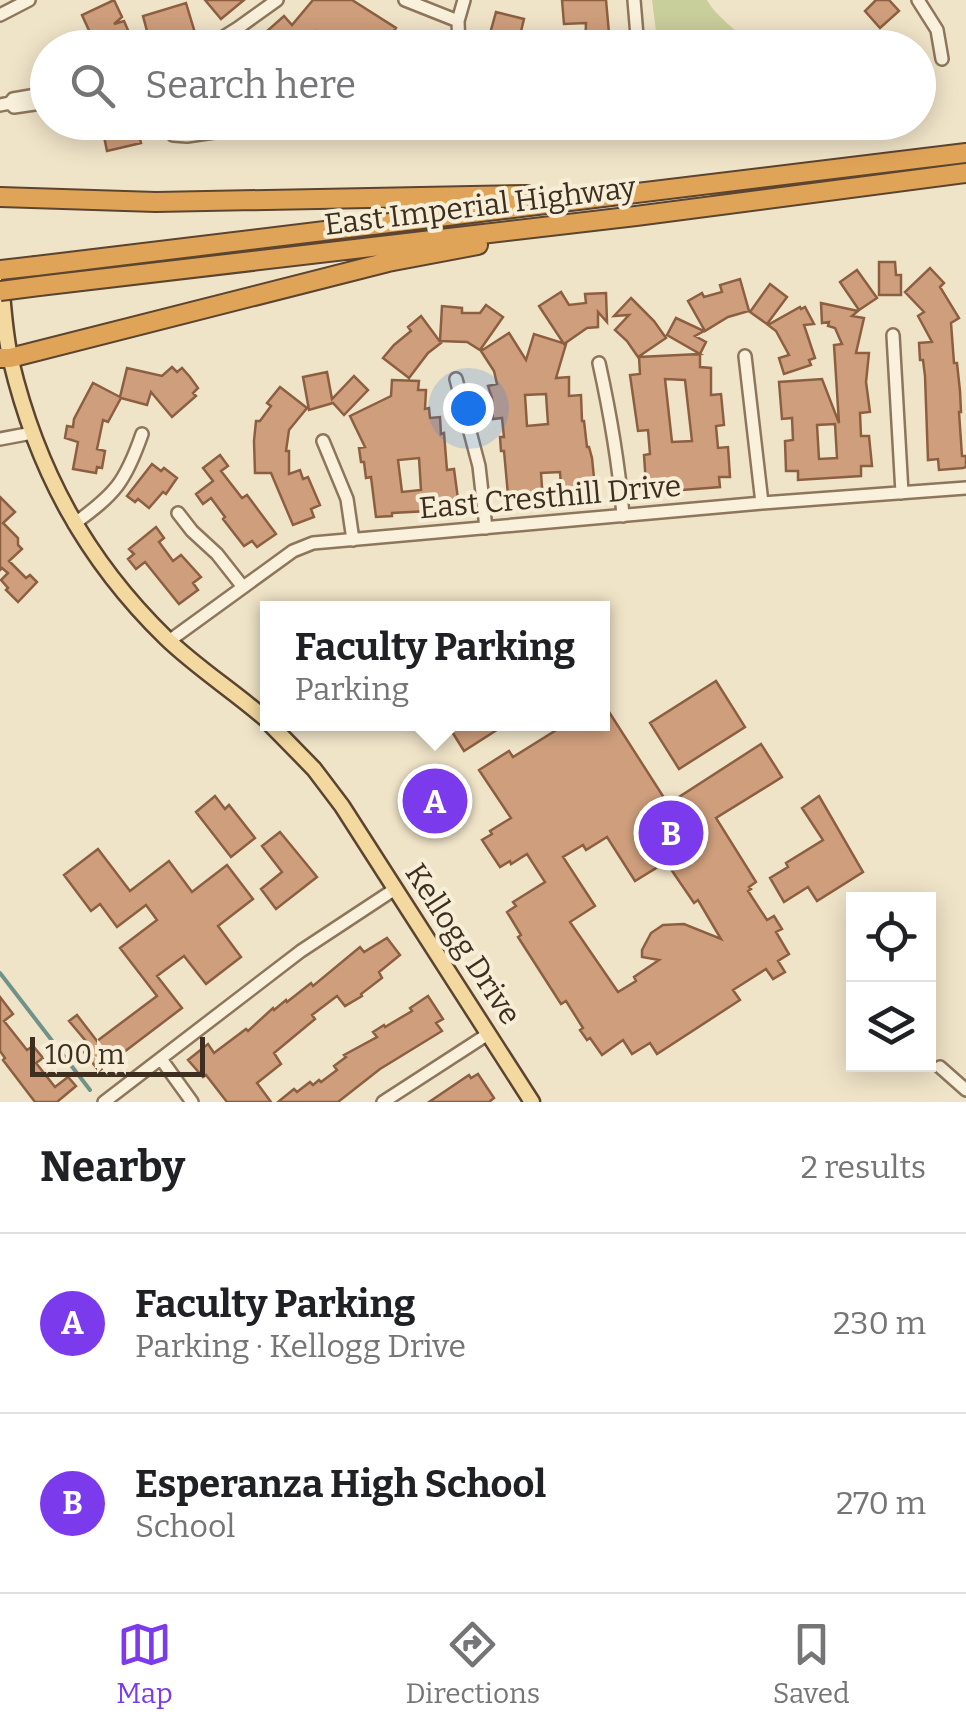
<!DOCTYPE html>
<html lang="en">
<head>
<meta charset="utf-8">
<style>
	:root { --surface:#fff; --page:#f6f6f6; --text:#202124; --muted:#757577; --line:#e0e0e0; --accent:#7c3aed }
	body { margin:0; font-family:Bitter,serif; background:var(--page); color:var(--text) }
	.controls { position:absolute; right:30px; bottom:30px; display:grid; overflow:hidden; border-radius:0px; box-shadow:0 5px 25px #0003 }
	.controls button { width:90px; height:90px; display:grid; place-items:center; padding:0; border:0; border-bottom:2px solid var(--line); background:var(--surface); color:var(--text); font:50px sans-serif }
	.scale { position:absolute; left:30px; bottom:25px; width:175px; box-sizing:border-box; padding-left:10px; border:5px solid #3d2e20; border-top:0; font-size:28px; line-height:35px; white-space:nowrap; color:#3d2e20; -webkit-text-stroke:8px #f7eed8; paint-order:stroke }
	.you { position:absolute; left:468px; top:408px; width:35px; height:35px; margin:-25px; border:8px solid #fff; border-radius:50%; background:#1a73e8; box-shadow:0 0 0 15px #1a73e833 }
	.badge { display:grid; place-items:center; width:65px; height:65px; border-radius:50%; background:var(--accent); color:#fff; font-size:32px; font-weight:700 }
	.pin { position:absolute; translate:-50% -50%; border:5px solid #fff; box-shadow:0 2px 10px #0006 }
	.popup { position:absolute; left:260px; top:601px; width:350px; height:130px; box-sizing:border-box; display:grid; place-content:center; border-radius:0px; background:var(--surface); filter:drop-shadow(0 2px 8px #0005); font-size:32px; white-space:nowrap; color:var(--muted) }
	.popup b { font-size:38px; color:var(--text) }
	.popup::after { content:''; position:absolute; left:50%; top:100%; margin-left:-20px; border:20px solid transparent; border-top-color:var(--surface) }
	.list { margin:0; padding:0; list-style:none }
	h2 { display:flex; justify-content:space-between; align-items:center; height:130px; margin:0; padding:0 40px; font-size:42px }
	h2 small { font-size:32px; font-weight:400; color:var(--muted) }
	.list li { display:grid; grid-template-columns:65px 1fr auto; gap:30px; align-items:center; box-sizing:border-box; height:180px; padding:0 40px; border-top:2px solid var(--line) }
	.list b { display:block; font-size:38px; white-space:nowrap }
	.list p { margin:0; font-size:32px; white-space:nowrap; color:var(--muted) }
	.list em { font-size:32px; font-style:normal; color:var(--muted) }
	.icon { flex:none; width:55px; height:55px; fill:none; stroke:currentColor; stroke-width:2; stroke-linecap:round; stroke-linejoin:round }
	.map { position:relative; flex:none; width:966px; height:1102px; overflow:hidden }
	.search { position:absolute; background:var(--surface); box-shadow:0 5px 25px #0003; left:30px; right:30px; top:30px; height:110px; display:flex; align-items:center; gap:25px; box-sizing:border-box; padding:0 35px; border-radius:55px; color:var(--muted); font-size:38px }
	.sheet { height:490px; background:var(--surface) }
	nav { display:flex; justify-content:space-around; align-items:center; box-sizing:border-box; height:140px; border-top:2px solid var(--line); background:var(--surface); font-size:28px; color:var(--muted) }
	nav a { display:grid; justify-items:center; gap:5px }
	nav .on { color:var(--accent) }
	.map>svg:first-child { display:block }
</style>
</head>
<body>
<div class="map">
<svg width="966" height="1102" viewBox="0 0 966 1102">
	<rect width="100%" height="100%" fill="#f0e4c8"/>
	<!-- green -->
	<path fill="#c9cf9b" d="M652,0H707C714,14 749,45 765,47H658Z"/>
	<g fill="none" stroke-linecap="round" stroke-linejoin="round">
		<!-- stream -->
		<path stroke="#6f938a" stroke-width="4" d="M0,973L90,1090"/>
	</g>
	<!-- building -->
	<path fill="#cf9f7d" stroke="#8d5f41" stroke-width="2.5" fill-rule="evenodd" d="M114,0L122,17L114,24L124,21L134,44L127,48H97L82,15Z
		M205,0H244L221,19Z
		M313,0H352L396,28L383,48H340L316,31L298,48H248L284,16L292,25Z
		M562,0H606L609,33H614V48H585L586,23L564,24Z
		M876,0H889L899,11L880,28L865,11Z
		M186,3L195,33L151,46L143,16Z
		M496,12L524,19L517,48H486Z
		M101,122H135L141,143L107,151Z
		M879,262H895L896,275H901V295H879Z
		M930,268L944,283L940,287L959,318L951,323L954,363H957L960,391L961,412H959L962,456H966V467L963,468L939,470L938,459L928,460L925,376L923,360H920L919,343L932,342L918,316L924,312L905,292Z
		M857,270L877,298L859,310L840,282Z
		M740,279L749,311L728,317L705,331L688,301L702,293L704,297L722,292L720,285Z
		M770,284L787,297L767,324L750,312Z
		M561,292L569,305L586,303L585,294L606,293L607,322L598,312V327L587,328L564,344L539,306Z
		M631,298L654,321L666,338L638,357L627,341L615,330L629,315L614,316Z
		M821,303L858,311L852,316L864,318L856,353H869L866,382L870,412L860,413L861,436H869L872,466H861V476L798,480V471H786L785,441L793,440L792,418L782,419L779,382L822,379L839,423L834,345L842,344L835,328L828,326L829,322L822,323ZM835,424L837,458L819,459L817,425Z
		M486,305L503,317L480,350L467,342L440,341L442,306L462,308V313H480Z
		M800,307L801,309L805,307L814,324L804,325L815,358L809,360L811,365L784,374L779,358L789,355L776,331L768,325Z
		M421,316L441,343L428,353L409,378L383,358L394,345L411,331L408,327Z
		M676,318L704,331L695,336L706,342L700,354V367L711,368V395L721,394L724,425L716,426L718,448L728,447L730,477H719L720,487L657,492L656,484H646L644,455L650,454L648,430L638,431L630,375L640,374L639,357L700,354L667,335ZM665,379L685,380L692,441L672,442Z
		M509,333L526,360L534,334L566,344L556,378L569,377V396L581,395L582,421H584L587,447H589L592,458L595,488L585,489V498L562,500L560,472L541,473L543,501L519,503V494L508,495L504,451H501L500,437H504L502,418L493,419L492,398L488,386L497,384L494,371L481,351ZM546,394L548,424L527,426L525,395Z
		M172,367L177,372L182,368L190,377L198,388L193,393L196,396L172,417L151,392L147,405L121,398L108,422L103,420L97,449L105,451L102,468L97,467L96,473L73,469L78,442L65,438L67,426L73,427L74,419L93,383L120,397L127,368L162,376Z
		M327,372L332,399L354,376L368,390L344,415L333,403L309,410L303,377Z
		M392,380L419,381L418,390H426L425,409L429,408L430,418L440,417L441,434L444,433L447,470L454,469L458,499L446,500L447,510L392,513V516L376,517L371,477L366,478L364,462H361L359,448L365,447L350,416L391,396ZM419,458L421,490L402,492L398,460Z
		M280,387L307,408L289,430L286,451H289V474L300,470L303,479L308,477L320,505L311,509L314,517L293,525L271,473H255L254,441L256,421H260L271,406L267,403Z
		M220,455L228,466L221,471L242,498L247,495L276,534L257,547L252,541L244,546L223,519L225,517L211,498L203,504L196,494L213,481L203,468Z
		M152,464L161,471L164,468L177,478L166,494L163,492L149,508L138,499L135,502L127,496Z
		M0,497L15,512L3,523L18,538V545L22,549L9,561L26,578L30,575L37,582L18,602L6,590L8,588L1,580L8,573L2,568L0,570Z
		M156,527L164,538L159,542L173,561L181,555L201,577L193,583L198,590L179,604L145,562L136,569L128,559L134,554L129,549Z
		M716,681L745,727L679,769L650,723Z
		M602,701L668,804L761,744L782,777L716,818L756,882L749,887L751,889L748,891L767,920L774,916L782,929L776,932L789,954L778,961L785,972L773,979L766,969L733,990L740,1000L657,1054L650,1043L632,1054L623,1040L602,1055L590,1038L587,1040L580,1030L583,1028L566,1001L561,1004L518,937L521,935L507,912L516,906L513,902L545,882L527,854L511,864L510,861L500,867L482,840L492,834L490,831L511,818L479,770L509,751L513,757L566,724H602ZM607,837L635,881L666,862L694,903L698,900L721,939L684,924L663,925L651,933L642,950V957L659,960L634,977L636,981L618,992L570,922L595,906L563,857L583,845L586,850Z
		M460,724H506L464,751L451,730Z
		M215,796L225,809L229,805L255,838L231,857L196,812Z
		M819,796L863,872L817,901L808,887L784,902L770,878L788,867L786,863L823,840L802,808Z
		M280,832L317,877L276,909L261,889L282,872L262,846Z
		M98,849L130,891L169,861L192,892L227,865L253,899L218,926L241,957L206,984L184,956L157,976L182,1008L99,1071L84,1052L90,1046L69,1021L77,1015L97,1041L157,996L120,948L157,920L146,905L117,927L100,904L91,911L64,875Z
		M387,938L400,955L379,972L382,978L361,994L362,996L345,1006L337,996L312,1015L315,1019L274,1053L281,1064L257,1083L271,1102H227L206,1075L203,1077L188,1060L208,1044L214,1053L246,1029L248,1031L273,1008L274,1010L286,1000L287,1002L311,983L313,986L360,947L364,952Z
		M428,996L443,1019L436,1023L442,1031L380,1069L338,1102H278L294,1089L297,1092L310,1082L313,1085L319,1080L321,1082L337,1070L334,1066L346,1057L344,1055L377,1037L373,1032L384,1025L385,1027L412,1011L410,1008Z
		M0,997L13,1014L4,1021L27,1050L33,1046L43,1058L36,1063L55,1087L68,1077L76,1086L57,1102H35L3,1060L5,1058L0,1051Z
		M478,1074L494,1098L489,1102H429L469,1075L471,1078Z"/>
	<g fill="none" stroke-linecap="round" stroke-linejoin="round">
		<defs>
			<path id="minor" d="M405,0L458,21
				M634,0L638,48
				M918,0L937,30L942,59
				M0,15L29,0
				M206,48L238,28L277,0
				M459,48L458,21L464,0
				M10,103L14,107L48,102
				M0,105L10,103L13,99L48,93
				M164,122L173,135L187,136L284,122
				M893,335L902,493
				M745,356L762,503
				M599,363C610,413 619,464 623,516
				M456,379L479,466L486,528
				M0,439L32,433
				M323,441L347,499L353,540
				M178,513L192,531L217,554L243,587
				M74,524C115,494 125,483 142,434
				M169,641L293,551L313,543L762,503L966,488
				M161,1059L192,1102
				M940,1067L966,1090
				M104,1102L301,951L395,889
				M383,1102L488,1034"/>
			<path id="major" d="M0,270C3,300 4,332 11,361C37,470 86,560 166,638C197,668 235,692 268,721
				M270,724L314,769L342,806L532,1102"/>
			<path id="highway" d="M0,197L156,202L527,195
				M36,266L966,153
				M39,286L636,216L966,173
				M0,358H10L388,262L478,245"/>
		</defs>
		<!-- minor casing -->
		<use href="#minor" stroke="#8d765c" stroke-width="16"/>
		<!-- major casing -->
		<use href="#major" stroke="#5b4430" stroke-width="19"/>
		<!-- highway casing -->
		<use href="#highway" stroke="#5b4430" stroke-width="22"/>
		<!-- minor -->
		<use href="#minor" stroke="#faf1dc" stroke-width="11"/>
		<!-- major -->
		<use href="#major" stroke="#f3d9a0" stroke-width="14"/>
		<!-- highway -->
		<use href="#highway" stroke="#e0a458" stroke-width="18"/>
		<defs>
			<path id="highway-bridge" d="M0,270L36,266
				M0,291L39,286"/>
		</defs>
		<!-- highway-bridge casing -->
		<use href="#highway-bridge" stroke="#5b4430" stroke-width="22" stroke-linecap="butt"/>
		<!-- highway-bridge -->
		<use href="#highway-bridge" stroke="#e0a458" stroke-width="18"/>
	</g>
	<g text-anchor="middle" stroke-width="8" stroke-linejoin="round" paint-order="stroke">
		<!-- street labels -->
		<g font-size="30" fill="#3d2e20" stroke="#f7eed8">
			<text transform="translate(480 206) rotate(-7)" y="10">East Imperial Highway</text>
			<text transform="translate(550 497) rotate(-5)" y="10">East Cresthill Drive</text>
			<text transform="translate(463 944) rotate(57)" y="10">Kellogg Drive</text>
		</g>
	</g>
</svg>
<div class="controls">
<button><svg class="icon" aria-label="locate" viewBox="0 0 24 24"><circle cx="12" cy="12" r="6"/><path d="M12 2v4M12 18v4M2 12h4M18 12h4"/></svg></button>
<button><svg class="icon" aria-label="layers" viewBox="0 0 24 24"><path d="M12 4l9 5-9 5-9-5zM3 14l9 5 9-5"/></svg></button>
</div>
<div class="scale">100 m</div>
<div class="you"></div>
<div class="pin badge" style="left:435px;top:801px">A</div>
<div class="popup"><b>Faculty Parking</b>Parking</div>
<div class="pin badge" style="left:671px;top:833px">B</div>
<div class="search"><svg class="icon" aria-label="search" viewBox="0 0 24 24"><circle cx="10" cy="10" r="6"/><path d="M15 15l6 6"/></svg>Search here</div>
</div>
<section class="sheet">
<h2>Nearby<small>2 results</small></h2>
<ul class="list">
<li><span class="badge">A</span><div><b>Faculty Parking</b><p>Parking · Kellogg Drive</p></div><em>230 m</em></li>
<li><span class="badge">B</span><div><b>Esperanza High School</b><p>School</p></div><em>270 m</em></li>
</ul>
</section>
<nav>
<a class="on"><svg class="icon" aria-label="map" viewBox="0 0 24 24"><path d="M3 6l6-2 6 2 6-2v14l-6 2-6-2-6 2zM9 4v14M15 6v14"/></svg>Map</a>
<a><svg class="icon" aria-label="directions" viewBox="0 0 24 24"><path d="M12 3l9 9-9 9-9-9zM9 14v-3h6M13 9l2 2-2 2"/></svg>Directions</a>
<a><svg class="icon" aria-label="saved" viewBox="0 0 24 24"><path d="M7 4h10v16l-5-4-5 4z"/></svg>Saved</a>
</nav>
</body>
</html>
